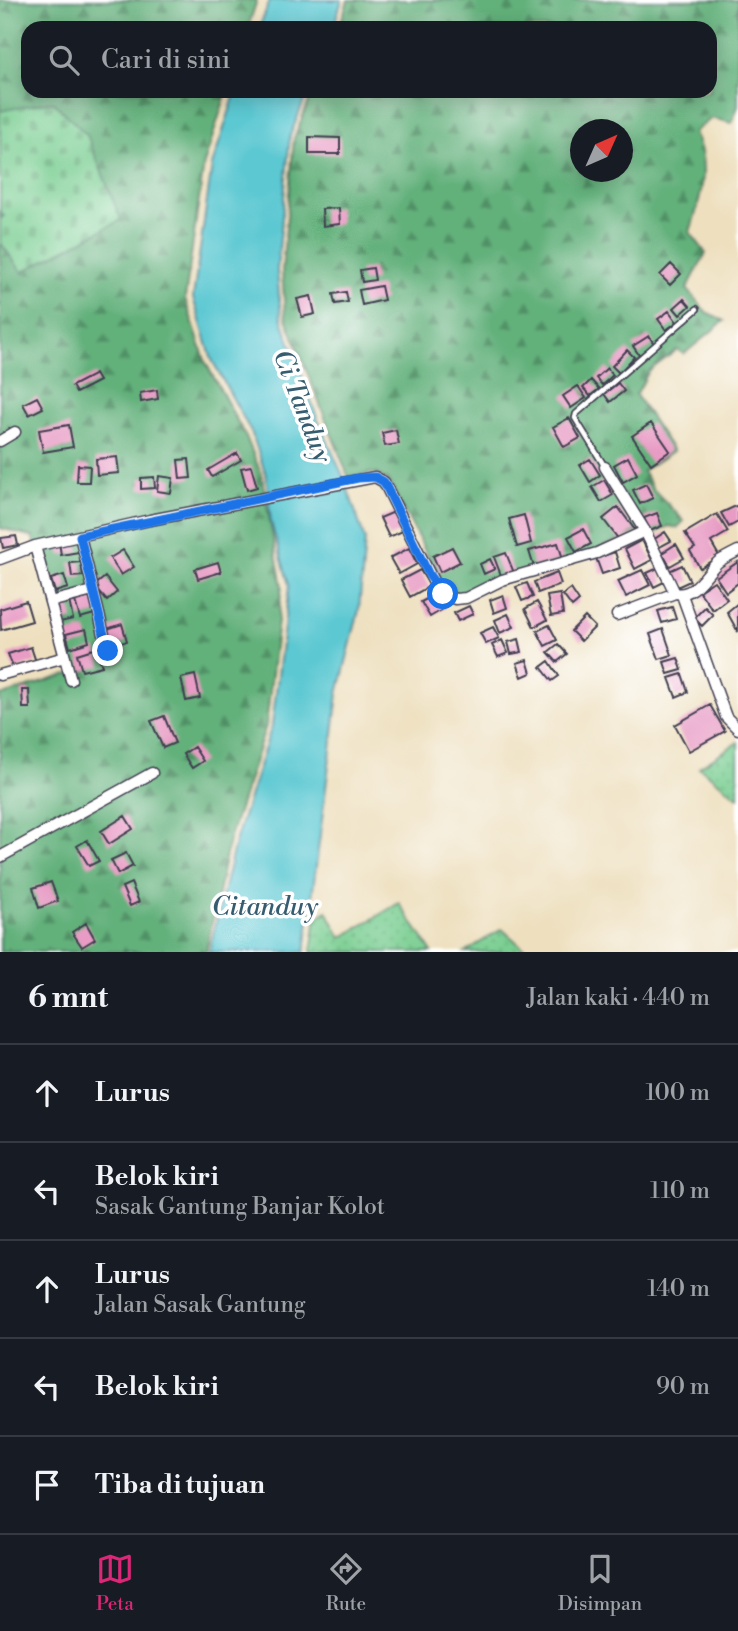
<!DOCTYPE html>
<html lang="id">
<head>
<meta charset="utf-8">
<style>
	:root { --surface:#171b24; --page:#242831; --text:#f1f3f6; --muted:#9ea1a6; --line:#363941; --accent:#db2777 }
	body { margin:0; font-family:"Libre Bodoni",serif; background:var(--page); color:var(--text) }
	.compass { position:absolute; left:570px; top:119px; width:63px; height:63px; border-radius:50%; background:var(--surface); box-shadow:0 4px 18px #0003; rotate:45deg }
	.stop { position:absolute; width:21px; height:21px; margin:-16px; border:5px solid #1a73e8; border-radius:50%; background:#fff }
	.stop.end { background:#1a73e8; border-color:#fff; box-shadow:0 2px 7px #0008 }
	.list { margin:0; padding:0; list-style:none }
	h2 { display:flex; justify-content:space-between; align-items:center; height:91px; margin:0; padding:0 28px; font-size:30px }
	h2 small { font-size:23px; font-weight:400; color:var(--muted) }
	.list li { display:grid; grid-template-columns:46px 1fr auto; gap:21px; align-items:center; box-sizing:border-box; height:98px; padding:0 28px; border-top:2px solid var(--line) }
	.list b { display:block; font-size:26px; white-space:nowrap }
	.list p { margin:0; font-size:23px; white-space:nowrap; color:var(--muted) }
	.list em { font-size:23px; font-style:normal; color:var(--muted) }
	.icon { flex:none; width:38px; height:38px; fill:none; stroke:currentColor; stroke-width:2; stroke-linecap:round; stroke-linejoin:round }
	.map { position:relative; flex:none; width:738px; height:952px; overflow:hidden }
	.search { position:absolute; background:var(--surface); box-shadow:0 4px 18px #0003; left:21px; right:21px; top:21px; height:77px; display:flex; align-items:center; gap:18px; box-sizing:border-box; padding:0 24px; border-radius:21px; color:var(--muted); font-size:26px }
	.sheet { height:581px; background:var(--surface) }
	nav { display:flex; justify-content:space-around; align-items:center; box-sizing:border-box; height:98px; border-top:2px solid var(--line); background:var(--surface); font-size:19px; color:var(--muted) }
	nav a { display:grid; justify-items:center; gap:4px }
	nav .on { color:var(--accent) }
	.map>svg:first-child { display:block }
</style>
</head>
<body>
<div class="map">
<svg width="738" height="952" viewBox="0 0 738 952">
	<defs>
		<pattern id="grass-dots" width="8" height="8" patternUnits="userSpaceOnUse" patternTransform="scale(1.75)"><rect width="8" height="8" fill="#78cd90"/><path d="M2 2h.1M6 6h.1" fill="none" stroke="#68b07d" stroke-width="1.8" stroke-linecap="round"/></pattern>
		<pattern id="forest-firs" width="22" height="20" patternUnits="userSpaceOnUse" patternTransform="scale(1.75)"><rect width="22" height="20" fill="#62b07a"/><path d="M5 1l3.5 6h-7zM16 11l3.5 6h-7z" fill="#508f65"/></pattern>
		<pattern id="cemetery-stones" width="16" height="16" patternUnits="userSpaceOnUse" patternTransform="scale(1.75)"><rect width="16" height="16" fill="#78cd90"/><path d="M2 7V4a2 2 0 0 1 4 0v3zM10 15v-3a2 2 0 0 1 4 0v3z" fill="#68b07d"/></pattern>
	</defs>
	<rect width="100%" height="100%" fill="#fff"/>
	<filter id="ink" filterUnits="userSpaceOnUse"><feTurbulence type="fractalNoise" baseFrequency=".0143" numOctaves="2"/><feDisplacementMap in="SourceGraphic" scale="14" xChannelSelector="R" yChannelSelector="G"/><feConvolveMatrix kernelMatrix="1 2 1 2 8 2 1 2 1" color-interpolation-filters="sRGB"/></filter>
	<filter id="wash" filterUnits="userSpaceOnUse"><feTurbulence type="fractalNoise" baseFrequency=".00686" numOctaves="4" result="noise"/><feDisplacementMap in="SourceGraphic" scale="28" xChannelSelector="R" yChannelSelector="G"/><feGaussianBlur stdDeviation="1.57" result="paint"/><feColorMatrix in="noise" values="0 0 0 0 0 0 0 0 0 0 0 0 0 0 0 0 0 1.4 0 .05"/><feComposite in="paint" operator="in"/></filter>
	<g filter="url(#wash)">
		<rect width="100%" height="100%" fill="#eee0bf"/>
		<!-- grass -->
		<path fill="url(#grass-dots)" stroke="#4d7866" stroke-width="2" d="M738,742V797L699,767Z
			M399,903L432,952H311L316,918L327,911L341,938Z
			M502,929L528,952H465Z"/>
		<!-- forest -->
		<path fill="url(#forest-firs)" stroke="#42695a" stroke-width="2" fill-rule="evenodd" d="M0,0H257L248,28H28V91H227L204,164L185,299L206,363L247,439L261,473L282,586L266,726L229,840L206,952H0V696L75,672L33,537L0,528Z
			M348,0H738V106L732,123L712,118L694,132C711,165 701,198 690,232L706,253L687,289L706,312L724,321L684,354L677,350L649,371L636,395L673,451L643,471L653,489L684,521L677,528L669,526L652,535L645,528L596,550L466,595L457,596L446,591L388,480L375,473L348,476L285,316L282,270L294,138L313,91H710V28H339ZM580,130H622V172H580Z"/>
		<!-- cemetery -->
		<path fill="url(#cemetery-stones)" stroke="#4d7866" stroke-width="2" d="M52,101L87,135L121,220L22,272L0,242V219L4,216L0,212V111Z"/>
		<!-- water -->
		<path fill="#5bc8d2" stroke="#3e7586" stroke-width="2" d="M270,0H342L333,28H259Z
			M236,91H308L290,136L277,270L281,317L318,420L344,478L365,540L359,610L338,694L305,952H209L235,842L272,725L289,585L271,522L266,475L252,434L212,360L193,298L212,165Z"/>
		<g id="blocks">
			<!-- building -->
			<path fill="#e89bc4" d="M309,137L340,138V154H309Z
				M339,208L340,224L323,226L322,209Z
				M671,264L681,274L670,285L660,275Z
				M373,268L375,280L362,282L360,270Z
				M381,286L384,300L362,305L359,290Z
				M346,292L348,302L335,304L333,294Z
				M311,296L315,314L302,317L297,299Z
				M684,299L690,306L680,315L674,308Z
				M669,311L677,322L666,330L658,319Z
				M649,336L654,344L639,355L633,346Z
				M627,350L634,357L619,373L612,366Z
				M607,368L613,375L602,385L596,378Z
				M95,374L99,381L76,393L72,386Z
				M591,380L599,389L590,396L583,388Z
				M618,383L624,391L610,402L604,394Z
				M578,386L586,398L571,408L563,396Z
				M157,390L158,399L141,402L140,393Z
				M37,397L43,408L29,415L23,404Z
				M569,418L580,438L564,447L553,427Z
				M651,423L670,451L651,464L632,436Z
				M69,425L73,447L43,452L39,430Z
				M396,430L399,444L385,446L382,433Z
				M237,453L241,460L212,477L208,470Z
				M117,457L119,473L97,475L96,459Z
				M628,457L637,474L623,482L614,465Z
				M189,459L191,478L180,479L178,460Z
				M590,459L600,475L590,482L580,465Z
				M78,465L90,466L89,482H77Z
				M251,466L257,487L247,490L241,468Z
				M159,476L173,478L171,493L157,491Z
				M154,477L155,488L141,489V478Z
				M604,480L613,495L601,502L592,487Z
				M646,484L653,498L640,504L633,490Z
				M738,505V522L729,527L721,513Z
				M618,507L635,530L620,541L603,519Z
				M394,512L403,531L389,537L380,518Z
				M657,513L662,526L650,531L644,518Z
				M717,514L728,532L711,542L719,556L700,568L690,551L695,548L685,533Z
				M524,515L531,543L517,547L509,519Z
				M583,529L591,544L576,552L568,537Z
				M665,532L671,541L658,548L653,540Z
				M16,536L18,545L3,548L1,538Z
				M78,540L79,552L61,555L59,542Z
				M642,540L652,560L635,569L625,549Z
				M558,543L563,559L534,567L529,551Z
				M676,544L684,558L670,566L662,553Z
				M452,547L460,562L440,572L433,556Z
				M409,548L417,564L399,574L390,558Z
				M123,550L134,567L121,575L110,558Z
				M615,552L620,568L602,574L596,558Z
				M506,553L514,573L502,578L494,557Z
				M490,559L495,569L484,574L480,564Z
				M81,562L83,576L72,577L70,563Z
				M218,562L221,572L198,579L195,569Z
				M738,562V583L726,592L716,577Z
				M682,565L690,581L677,587L669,571Z
				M658,568L664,582L654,587L647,573Z
				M420,570L430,586L410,597L401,580Z
				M642,570L650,585L626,597L618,581Z
				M557,573L561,584L538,593L534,582Z
				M64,575L68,588L55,592L51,579Z
				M105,577L117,592L107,601L94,586Z
				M714,581L727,599L713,610L699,591Z
				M527,583L533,597L522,601L516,587Z
				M571,589L579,601L572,607L563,595Z
				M436,594L445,608L430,617L421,602Z
				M560,594L563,614L551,616L547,596Z
				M503,595L507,608L494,613L490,600Z
				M93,596L98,613L80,618L75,601Z
				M26,601L32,621L1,630L0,609Z
				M69,601L73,619L60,622L55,604Z
				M537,602L547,620L534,627L525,609Z
				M738,603V632L727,612Z
				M469,606L473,614L458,621L454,613Z
				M672,607L676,619L662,623L658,611Z
				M705,607L713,615L702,626L694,618Z
				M508,614L514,627L500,633L495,620Z
				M585,617L595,627L581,641L571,631Z
				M122,624L127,641L113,646L107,629Z
				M549,625L557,640L545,646L537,631Z
				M493,627L499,638L486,644L480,633Z
				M86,629L89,642L70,648L66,634Z
				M663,629L672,655L659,659L650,634Z
				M519,639L522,652L511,654L508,642Z
				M502,640L508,653L498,657L492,645Z
				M558,644L567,654L557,662L548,652Z
				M31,647L36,662L14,670L8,654Z
				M96,648L102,666L82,671L77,654Z
				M678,658L682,670L668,674L664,662Z
				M527,660L531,673L522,677L517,663Z
				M549,661L559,676L552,681L541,667Z
				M682,674L688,692L676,697L669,678Z
				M195,675L200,698L186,701L181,678Z
				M22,690H29L30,708H23Z
				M710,705L725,731L689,751L675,725Z
				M164,716L175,743L163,748L151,721Z
				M194,747L203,761L192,768L183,754Z
				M125,816L133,829L109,844L101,831Z
				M87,840L99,861L89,866L77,846Z
				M126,853L133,866L118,874L111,860Z
				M51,882L58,901L39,908L33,888Z
				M131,883L139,902L130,906L122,887Z
				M86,923L95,939L82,947L72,932Z"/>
		</g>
	</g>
	<g filter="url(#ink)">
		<use href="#blocks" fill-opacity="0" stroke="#413e4f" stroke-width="2"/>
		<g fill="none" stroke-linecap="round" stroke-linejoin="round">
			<defs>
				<path id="lane" d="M605,467L575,418L576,414L697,309"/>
				<path id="street" d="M0,441L15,432
					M605,467L645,531L675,593C694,598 706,573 718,562C724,558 732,554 738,551
					M80,536L108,651
					M35,546L71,680
					M0,559L35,546L150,520L375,477L384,482L436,587L443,594L455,599L466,598L502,580L597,553L645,531
					M682,595L726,717L738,729
					M50,602L93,591
					M617,615L675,593
					M0,675L65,657
					M0,857L152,773"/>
			</defs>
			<!-- lane casing -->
			<use href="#lane" stroke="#413e4f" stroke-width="8"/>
			<!-- street casing -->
			<use href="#street" stroke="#413e4f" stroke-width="13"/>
			<!-- lane -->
			<use href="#lane" stroke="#fff" stroke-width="4.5"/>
			<!-- street -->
			<use href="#street" stroke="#fff" stroke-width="10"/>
		</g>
	</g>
	<g fill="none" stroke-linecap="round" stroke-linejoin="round" filter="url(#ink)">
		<!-- route -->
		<path stroke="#1a73e8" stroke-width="9" d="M108,651L80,536L358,478L375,477L384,482L429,575L443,594"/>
	</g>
	<g text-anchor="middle" stroke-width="7" stroke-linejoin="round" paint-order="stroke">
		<!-- water labels -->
		<g font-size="26" font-style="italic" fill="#365c70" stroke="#fff">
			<text transform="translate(303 406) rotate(69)" y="9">Ci Tanduy</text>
			<text x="265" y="915">Citanduy</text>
		</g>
	</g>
</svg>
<svg class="compass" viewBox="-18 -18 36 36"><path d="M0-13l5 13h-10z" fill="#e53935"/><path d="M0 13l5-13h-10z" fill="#9ea1a6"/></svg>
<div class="stop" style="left:443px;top:594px"></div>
<div class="stop end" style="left:108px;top:651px"></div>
<div class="search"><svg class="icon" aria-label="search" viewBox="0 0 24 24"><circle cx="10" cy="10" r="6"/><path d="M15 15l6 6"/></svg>Cari di sini</div>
</div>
<section class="sheet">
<h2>6 mnt<small>Jalan kaki · 440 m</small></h2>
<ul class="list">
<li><svg class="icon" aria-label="ahead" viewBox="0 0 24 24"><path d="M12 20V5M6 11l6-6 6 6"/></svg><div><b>Lurus</b></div><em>100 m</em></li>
<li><svg class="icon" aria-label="left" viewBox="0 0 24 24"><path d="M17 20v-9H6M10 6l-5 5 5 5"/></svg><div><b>Belok kiri</b><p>Sasak Gantung Banjar Kolot</p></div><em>110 m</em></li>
<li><svg class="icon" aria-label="ahead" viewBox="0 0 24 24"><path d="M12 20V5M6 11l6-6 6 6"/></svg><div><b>Lurus</b><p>Jalan Sasak Gantung</p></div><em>140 m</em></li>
<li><svg class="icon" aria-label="left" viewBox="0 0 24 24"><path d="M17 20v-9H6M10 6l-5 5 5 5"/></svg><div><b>Belok kiri</b></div><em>90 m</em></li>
<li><svg class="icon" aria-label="arrive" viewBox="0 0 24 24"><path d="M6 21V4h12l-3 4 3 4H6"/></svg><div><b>Tiba di tujuan</b></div></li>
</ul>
</section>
<nav>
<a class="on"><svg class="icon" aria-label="map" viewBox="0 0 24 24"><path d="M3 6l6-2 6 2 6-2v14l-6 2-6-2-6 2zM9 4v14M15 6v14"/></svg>Peta</a>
<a><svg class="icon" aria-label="directions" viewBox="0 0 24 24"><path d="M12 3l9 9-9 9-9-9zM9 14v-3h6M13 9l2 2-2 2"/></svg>Rute</a>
<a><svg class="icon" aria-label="saved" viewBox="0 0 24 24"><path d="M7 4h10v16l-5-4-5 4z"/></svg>Disimpan</a>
</nav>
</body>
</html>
